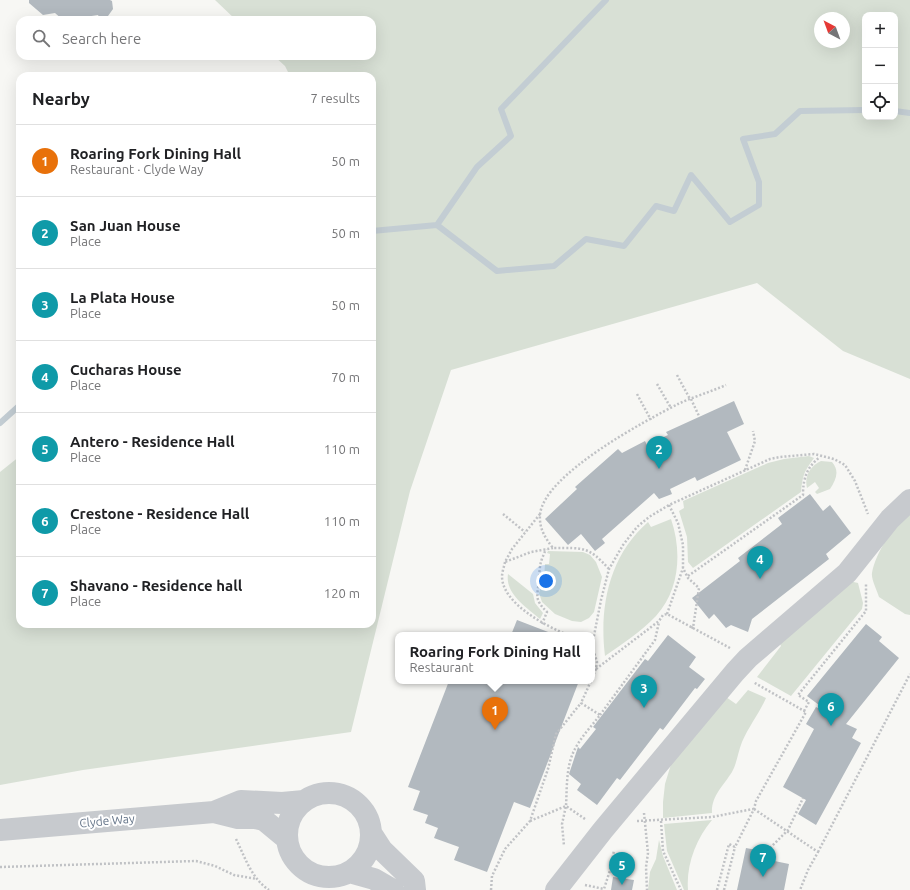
<!DOCTYPE html>
<html lang="en">
<head>
<meta charset="utf-8">
<style>
	:root { --surface:#fff; --page:#f6f6f6; --text:#202124; --muted:#757577; --line:#e0e0e0; --accent:#111827 }
	body { margin:0; font-family:Ubuntu,sans-serif; background:var(--page); color:var(--text) }
	.controls { position:absolute; right:12px; top:12px; display:grid; overflow:hidden; border-radius:8px; box-shadow:0 4px 16px #0002 }
	.controls button { width:36px; height:36px; display:grid; place-items:center; padding:0; border:0; border-bottom:1px solid var(--line); background:var(--surface); color:var(--text); font:20px sans-serif }
	.compass { position:absolute; left:814px; top:12px; width:36px; height:36px; border-radius:50%; background:var(--surface); box-shadow:0 4px 16px #0002; rotate:319deg }
	.you { position:absolute; left:546px; top:581px; width:14px; height:14px; margin:-10px; border:3px solid #fff; border-radius:50%; background:#1a73e8; box-shadow:0 0 0 6px #1a73e833 }
	.badge { display:grid; place-items:center; width:26px; height:26px; border-radius:50%; background:var(--accent); color:#fff; font-size:13px; font-weight:700 }
	.pin { position:absolute; translate:-50% -33px; filter:drop-shadow(0 1px 2px #0008) }
	.pin::after { content:''; position:absolute; top:21px; width:14px; height:12px; background:inherit; clip-path:polygon(0 0,100% 0,50% 100%) }
	.popup { position:absolute; left:395px; top:632px; width:200px; height:52px; box-sizing:border-box; display:grid; place-content:center; border-radius:8px; background:var(--surface); filter:drop-shadow(0 1px 3px #0005); font-size:13px; white-space:nowrap; color:var(--muted) }
	.popup b { font-size:15px; color:var(--text) }
	.popup::after { content:''; position:absolute; left:50%; top:100%; margin-left:-8px; border:8px solid transparent; border-top-color:var(--surface) }
	.list { margin:0; padding:0; list-style:none }
	h2 { display:flex; justify-content:space-between; align-items:center; height:52px; margin:0; padding:0 16px; font-size:17px }
	h2 small { font-size:13px; font-weight:400; color:var(--muted) }
	.list li { display:grid; grid-template-columns:26px 1fr auto; gap:12px; align-items:center; box-sizing:border-box; height:72px; padding:0 16px; border-top:1px solid var(--line) }
	.list b { display:block; font-size:15px; white-space:nowrap }
	.list p { margin:0; font-size:13px; white-space:nowrap; color:var(--muted) }
	.list em { font-size:13px; font-style:normal; color:var(--muted) }
	.icon { flex:none; width:22px; height:22px; fill:none; stroke:currentColor; stroke-width:2; stroke-linecap:round; stroke-linejoin:round }
	.map { position:relative; flex:none; width:910px; height:890px; overflow:hidden }
	.search { position:absolute; background:var(--surface); box-shadow:0 4px 16px #0002; left:16px; top:16px; width:360px; height:44px; display:flex; align-items:center; gap:10px; box-sizing:border-box; padding:0 14px; border-radius:12px; color:var(--muted); font-size:15px }
	.panel { position:absolute; background:var(--surface); box-shadow:0 4px 16px #0002; left:16px; top:72px; width:360px; height:556px; border-radius:12px }
	.map>svg:first-child { display:block }
</style>
</head>
<body>
<div class="map">
<svg width="910" height="890" viewBox="0 0 910 890">
	<rect width="100%" height="100%" fill="#f7f7f4"/>
	<!-- green -->
	<path fill="#d8e0d5" fill-rule="evenodd" d="M215,0H910V379L843,351L757,283L451,370L410,491L351,732L83,770L0,785V472L20,456V624H372V76H290L285,66L274,56H372V20H236ZM865,15H895V117H865ZM820,18H844V42H820Z
		M809,456L814,458C804,472 803,474 801,492L693,568L688,562L687,537L679,511L684,508L683,501L768,463L784,459Z
		M821,461L832,462C840,471 836,480 830,489L817,494L815,492L819,488L815,482L807,488C804,477 810,466 821,461Z
		M910,512V615L905,614L879,597C877,590 871,579 872,573C876,551 894,526 910,512Z
		M671,519C682,551 680,590 656,616C641,632 622,644 605,656C599,607 609,556 648,522L651,527Z
		M548,551L583,552L590,555L596,562L602,577L594,612L589,618L581,622L572,621L555,614L542,602L539,593L544,578L545,564H549L550,554L547,553Z
		M508,574L533,594L535,603L543,613L540,619C526,607 505,594 508,574Z
		M849,581L858,583L863,603L862,609L791,696L757,677L781,646L780,644Z
		M748,690L766,698C759,714 749,726 742,742C738,752 737,763 732,772C724,785 711,796 712,813L663,818V802L665,784L672,761L726,697L736,704Z
		M712,820C696,839 686,865 688,890H684L667,851L664,824Z
		M659,840L663,856L677,890H648L650,872L656,859Z"/>
	<g fill="none" stroke-linecap="round" stroke-linejoin="round">
		<!-- stream -->
		<path stroke="#c3cdd3" stroke-width="6" d="M895,111L910,113
			M437,225L477,167L511,136L501,109L606,0
			M372,231L437,225L497,271L554,266L586,239L624,246L656,206L674,211L691,175L730,222L759,205V182L743,139L775,134L800,111L865,110
			M0,423L20,405"/>
	</g>
	<!-- building -->
	<path fill="#b2b9bf" d="M29,0H110L112,1L113,9L108,16L99,17L98,15L85,17V18L63,20L55,13L43,15L29,3Z
		M734,401L744,424L727,432L741,460L697,481L695,477L670,489L672,494L659,499L654,493L602,539L605,543L595,551L581,534L568,545L545,519L577,489L575,487L618,449L622,453L645,441L647,445L668,435L666,432Z
		M810,494L823,511L830,505L851,533L826,554L829,559L752,619L748,632L731,625L726,628L714,614L709,619L692,598L740,561L738,558L782,524L778,518Z
		M517,620L556,635H511Z
		M866,624L882,637L879,641L899,658L846,724L857,729L852,738L861,743L816,825L798,814L806,800L783,787L814,729L806,724L816,707L822,710L823,708L807,696Z
		M668,635L696,657L689,667L705,679L697,689L695,688L663,730L660,728L620,780L617,778L597,805L577,790L581,784L569,774L578,747L580,749L596,729L593,727L645,659L648,661Z
		M449,681H579L530,808L514,802L487,872L454,860L459,847L434,838L438,828L425,823L428,815L413,810L420,791L408,787Z
		M746,848L767,852L765,859L789,864L784,890H737Z
		M613,877L634,880L632,890H611Z"/>
	<g fill="none" stroke-linecap="round" stroke-linejoin="round">
		<!-- path -->
		<path stroke="#c0c2c5" stroke-width="2.5" stroke-dasharray="2 2" stroke-linecap="butt" d="M677,375L690,399
			M657,384L671,408
			M637,394L651,420
			M691,399L699,416
			M745,470L755,441L753,431
			M669,505L678,523L683,545V568L688,578L699,588L693,628L691,627
			M503,514L525,532
			M540,514L512,549L505,562L531,552L553,548
			M505,562C504,567 502,572 502,577C503,604 546,626 568,635
			M609,569C588,546 584,548 553,548C545,538 539,528 540,515C543,475 645,421 678,404C693,397 710,392 726,385
			M688,576L803,495C803,478 807,467 820,457
			M667,614L683,568
			M542,624L547,612C533,598 538,596 539,579C540,563 540,563 546,549
			M730,648L667,614L663,615L659,621L596,669L597,662L592,646L601,600L609,569L623,545L637,527L649,517L669,505L770,459L780,457L814,454L834,459L845,465L855,481L868,514
			M592,678L596,669
			M804,711L809,702L798,695L866,611V584
			M600,715L655,640L659,622
			M754,809L818,852L808,870L800,890
			M644,813L648,853L646,867L647,890
			M585,819L566,806C567,789 566,769 573,753C579,739 591,727 600,715L581,703L591,681
			M530,821L566,806L562,824L564,846
			M637,821L712,817L753,809
			M661,821L663,851L681,890
			M236,839C245,857 251,878 269,890
			M818,852L910,674
			M768,860L771,847L788,830L803,798
			M0,867L196,861L215,866L234,875L257,879
			M585,885L604,889L611,867L614,850
			M491,890L492,876L505,849L530,821L548,769L556,734L581,703
			M717,890L729,844L735,847L754,809L756,801L806,712L753,682
			M724,890L735,847"/>
		<!-- minor -->
		<path stroke="#c7cace" stroke-width="22" d="M287 835a42 42 0 1 1 84 0a42 42 0 1 1-84 0Z
			M214,812L238,818H255L264,820L287,839
			M0,830L214,812L241,801L282,803L304,801
			M371,833L382,850L414,881L415,890
			M349,872L374,879L393,890
			M556,890L603,830L735,672L748,658L847,573L890,519L910,500"/>
	</g>
	<g text-anchor="middle" stroke-width="4" stroke-linejoin="round" paint-order="stroke">
		<!-- street labels -->
		<g font-size="12" fill="#647488" stroke="#fff">
			<text transform="translate(107 821) rotate(-5)" y="4">Clyde Way</text>
		</g>
	</g>
</svg>
<div class="controls">
<button>+</button>
<button>−</button>
<button><svg class="icon" aria-label="locate" viewBox="0 0 24 24"><circle cx="12" cy="12" r="6"/><path d="M12 2v4M12 18v4M2 12h4M18 12h4"/></svg></button>
</div>
<svg class="compass" viewBox="-18 -18 36 36"><path d="M0-13l5 13h-10z" fill="#e53935"/><path d="M0 13l5-13h-10z" fill="#757577"/></svg>
<div class="you"></div>
<div class="pin badge" style="left:495px;top:730px;background:#e8710a">1</div>
<div class="popup"><b>Roaring Fork Dining Hall</b>Restaurant</div>
<div class="pin badge" style="left:659px;top:469px;background:#0f9aa8">2</div>
<div class="pin badge" style="left:644px;top:708px;background:#0f9aa8">3</div>
<div class="pin badge" style="left:760px;top:579px;background:#0f9aa8">4</div>
<div class="pin badge" style="left:622px;top:885px;background:#0f9aa8">5</div>
<div class="pin badge" style="left:831px;top:726px;background:#0f9aa8">6</div>
<div class="pin badge" style="left:763px;top:877px;background:#0f9aa8">7</div>
<div class="search"><svg class="icon" aria-label="search" viewBox="0 0 24 24"><circle cx="10" cy="10" r="6"/><path d="M15 15l6 6"/></svg>Search here</div>
<section class="panel">
<h2>Nearby<small>7 results</small></h2>
<ul class="list">
<li><span class="badge" style="background:#e8710a">1</span><div><b>Roaring Fork Dining Hall</b><p>Restaurant · Clyde Way</p></div><em>50 m</em></li>
<li><span class="badge" style="background:#0f9aa8">2</span><div><b>San Juan House</b><p>Place</p></div><em>50 m</em></li>
<li><span class="badge" style="background:#0f9aa8">3</span><div><b>La Plata House</b><p>Place</p></div><em>50 m</em></li>
<li><span class="badge" style="background:#0f9aa8">4</span><div><b>Cucharas House</b><p>Place</p></div><em>70 m</em></li>
<li><span class="badge" style="background:#0f9aa8">5</span><div><b>Antero - Residence Hall</b><p>Place</p></div><em>110 m</em></li>
<li><span class="badge" style="background:#0f9aa8">6</span><div><b>Crestone - Residence Hall</b><p>Place</p></div><em>110 m</em></li>
<li><span class="badge" style="background:#0f9aa8">7</span><div><b>Shavano - Residence hall</b><p>Place</p></div><em>120 m</em></li>
</ul>
</section>
</div>
</body>
</html>
